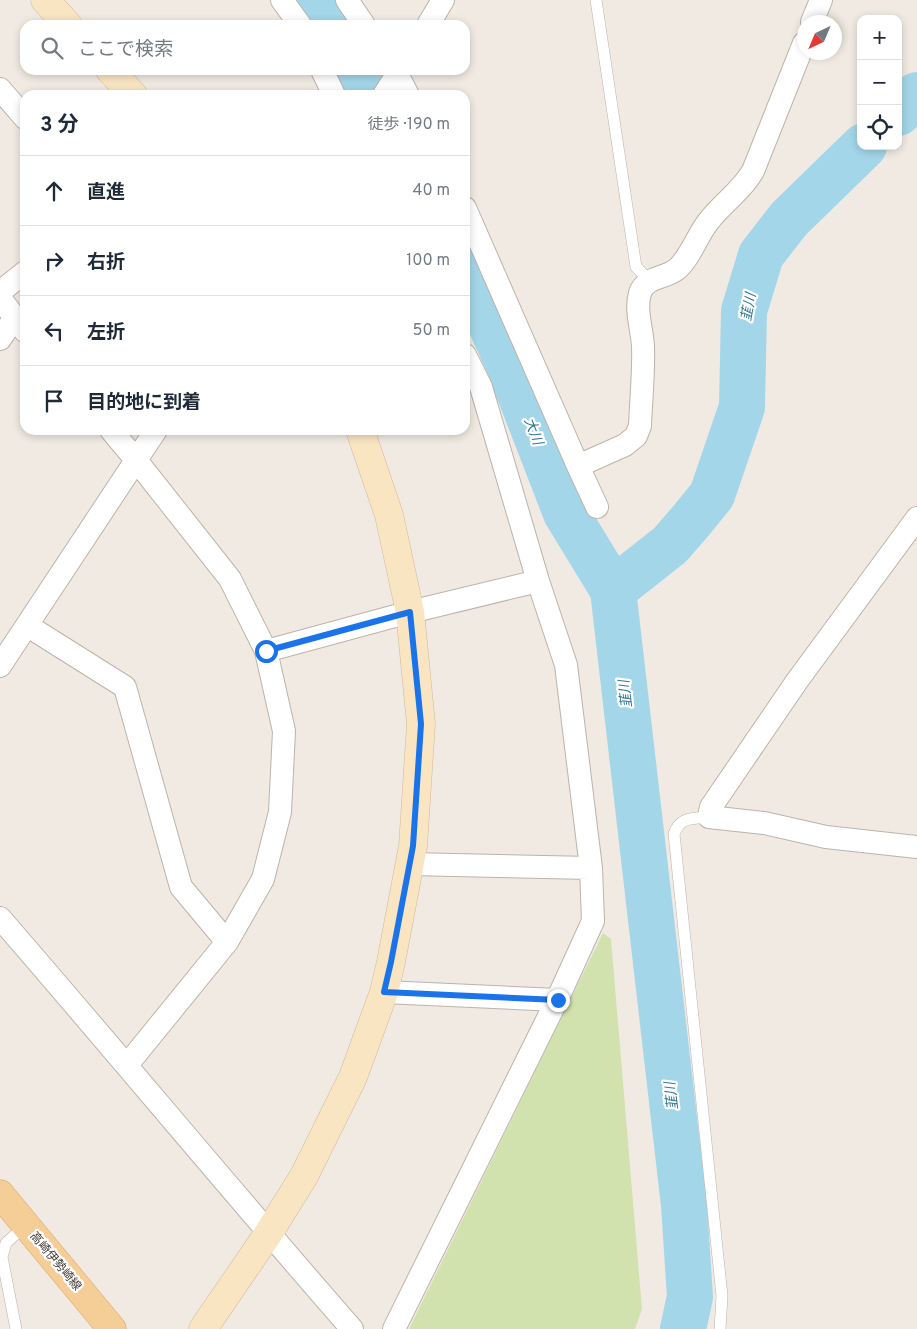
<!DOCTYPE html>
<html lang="ja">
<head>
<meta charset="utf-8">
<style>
	:root { --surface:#fff; --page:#f2f2f3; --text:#1f2937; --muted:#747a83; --line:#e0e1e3 }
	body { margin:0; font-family:Overpass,"Noto Sans JP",sans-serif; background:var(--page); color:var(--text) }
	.controls { position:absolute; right:15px; top:15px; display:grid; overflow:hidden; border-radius:10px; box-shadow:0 2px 8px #0003 }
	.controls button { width:45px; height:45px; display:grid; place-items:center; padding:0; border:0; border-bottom:1px solid var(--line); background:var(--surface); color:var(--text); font:25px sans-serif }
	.compass { position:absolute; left:797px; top:15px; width:45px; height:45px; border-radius:50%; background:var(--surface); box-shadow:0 2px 8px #0003; rotate:224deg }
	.stop { position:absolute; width:15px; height:15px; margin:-11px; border:4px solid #1a73e8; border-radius:50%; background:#fff }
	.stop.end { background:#1a73e8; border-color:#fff; box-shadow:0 1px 5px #0008 }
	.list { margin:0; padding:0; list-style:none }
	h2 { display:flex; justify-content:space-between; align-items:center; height:65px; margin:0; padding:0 20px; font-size:21px }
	h2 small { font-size:16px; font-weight:400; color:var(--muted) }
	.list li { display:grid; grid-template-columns:32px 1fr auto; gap:15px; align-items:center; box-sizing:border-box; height:70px; padding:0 20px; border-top:1px solid var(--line) }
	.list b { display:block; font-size:19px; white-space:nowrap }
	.list em { font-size:16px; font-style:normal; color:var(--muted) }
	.icon { flex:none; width:28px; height:28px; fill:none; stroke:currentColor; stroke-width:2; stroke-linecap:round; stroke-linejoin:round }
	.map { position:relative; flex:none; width:917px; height:1329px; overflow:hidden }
	.search { position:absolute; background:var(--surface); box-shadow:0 2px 8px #0003; left:20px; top:20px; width:450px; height:55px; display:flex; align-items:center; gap:12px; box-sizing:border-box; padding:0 18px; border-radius:15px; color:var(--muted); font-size:19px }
	.panel { position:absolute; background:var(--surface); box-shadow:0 2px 8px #0003; left:20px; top:90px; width:450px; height:345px; border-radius:15px }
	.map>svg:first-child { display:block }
</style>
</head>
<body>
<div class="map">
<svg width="917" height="1329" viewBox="0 0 917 1329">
	<rect width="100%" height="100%" fill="#f0eae3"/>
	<!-- green -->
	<path fill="#d2e2ae" d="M603,933L611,939L642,1309L635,1329H409Z"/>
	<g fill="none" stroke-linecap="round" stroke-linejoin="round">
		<!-- river -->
		<path stroke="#a3d6e9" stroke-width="46" d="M308,0L325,25
			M358,70L374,95
			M898,113L917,95
			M465,267L508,363L566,513L613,590L684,1205L690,1297L683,1329
			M613,590L670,545L690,522L712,495L742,407L744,311L761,255L789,219L864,146"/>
		<defs>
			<path id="lane" d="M596,0L636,267L649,280
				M709,817C693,819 680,816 674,834L722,1296L720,1329
				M16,1329L2,1257L6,1243L26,1225"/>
			<path id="street" d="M282,0L300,25
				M347,0L364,25
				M812,22L821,0
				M428,25L443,0
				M322,70L334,95
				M395,70L408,95
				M0,89L25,118
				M384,95L400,70
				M465,208L578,466L597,507
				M0,292L25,272
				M0,298L25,331
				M0,339L14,319
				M111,430L136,460L230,579L266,651L284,731L280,812L263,879L227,942L127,1065
				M578,466L625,445L636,436L640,426C641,399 644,372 643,346C642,329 635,310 640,293C646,276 665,279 677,269C690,258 697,236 708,222C722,203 741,192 753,171L804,43
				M917,518L797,681L711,807L709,817L764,823L826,837L917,847
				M28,626L125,687L181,887L227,942
				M266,651L410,612L538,581
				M0,666L156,430
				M410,864L591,868
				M0,918C118,1054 233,1193 352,1329
				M384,992L557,1000
				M394,1329L557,1000L593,921L591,868L566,665L538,581L481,387L465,355"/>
			<path id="secondary" d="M45,0L68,25
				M110,70L133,95
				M203,1329L268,1234L304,1176L353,1077L384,992L391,962L413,846L421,724L410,612L389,515L360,430"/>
			<path id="primary" d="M0,1194L112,1329"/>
		</defs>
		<!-- lane casing -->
		<use href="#lane" stroke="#bdb3aa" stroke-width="12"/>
		<!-- street casing -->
		<use href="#street" stroke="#bdb3aa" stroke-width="24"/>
		<!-- secondary casing -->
		<use href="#secondary" stroke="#d0b998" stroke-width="29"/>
		<!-- primary casing -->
		<use href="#primary" stroke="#d9a768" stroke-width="29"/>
		<!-- lane -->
		<use href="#lane" stroke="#fff" stroke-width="11"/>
		<!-- street -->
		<use href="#street" stroke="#fff" stroke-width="22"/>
		<!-- secondary -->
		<use href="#secondary" stroke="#fae5c3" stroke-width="28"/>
		<!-- primary -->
		<use href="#primary" stroke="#f5cd96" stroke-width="28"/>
	</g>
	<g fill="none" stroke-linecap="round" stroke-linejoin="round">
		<!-- route -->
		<path stroke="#1a73e8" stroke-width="6" d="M266,651L410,612L421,724L413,846L391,962L384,992L558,1000"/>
	</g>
	<g text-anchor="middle" stroke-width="4.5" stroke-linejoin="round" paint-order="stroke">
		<!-- street labels -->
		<g font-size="12" fill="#413a34" stroke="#fff">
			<text transform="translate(56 1261) rotate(50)" y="4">高崎伊勢崎線</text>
		</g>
		<!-- water labels -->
		<g font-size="14" font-style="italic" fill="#337994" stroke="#fff">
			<text transform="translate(748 307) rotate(-80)" y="5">韮川</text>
			<text transform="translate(534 431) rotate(69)" y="5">大川</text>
			<text transform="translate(625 694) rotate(-97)" y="5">韮川</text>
			<text transform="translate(671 1096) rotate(-97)" y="5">韮川</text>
		</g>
	</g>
</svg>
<div class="controls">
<button>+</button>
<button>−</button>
<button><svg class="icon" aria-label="locate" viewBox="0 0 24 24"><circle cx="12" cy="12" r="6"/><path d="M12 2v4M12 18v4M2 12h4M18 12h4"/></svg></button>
</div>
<svg class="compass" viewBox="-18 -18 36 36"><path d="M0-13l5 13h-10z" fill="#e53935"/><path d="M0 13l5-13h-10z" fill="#747a83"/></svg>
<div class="stop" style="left:266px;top:651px"></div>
<div class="stop end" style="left:558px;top:1000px"></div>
<div class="search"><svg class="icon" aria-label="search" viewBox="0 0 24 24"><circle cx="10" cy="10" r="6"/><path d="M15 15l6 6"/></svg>ここで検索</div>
<section class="panel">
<h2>3 分<small>徒歩 · 190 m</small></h2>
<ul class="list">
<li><svg class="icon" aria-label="ahead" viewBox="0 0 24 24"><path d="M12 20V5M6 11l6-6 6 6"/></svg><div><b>直進</b></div><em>40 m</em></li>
<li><svg class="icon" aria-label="right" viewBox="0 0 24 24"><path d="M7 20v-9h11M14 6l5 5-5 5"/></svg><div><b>右折</b></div><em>100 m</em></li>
<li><svg class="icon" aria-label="left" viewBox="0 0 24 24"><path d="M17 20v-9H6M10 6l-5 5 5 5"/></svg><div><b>左折</b></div><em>50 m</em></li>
<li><svg class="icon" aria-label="arrive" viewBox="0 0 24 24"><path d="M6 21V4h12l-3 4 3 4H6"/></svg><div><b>目的地に到着</b></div></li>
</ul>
</section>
</div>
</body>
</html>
